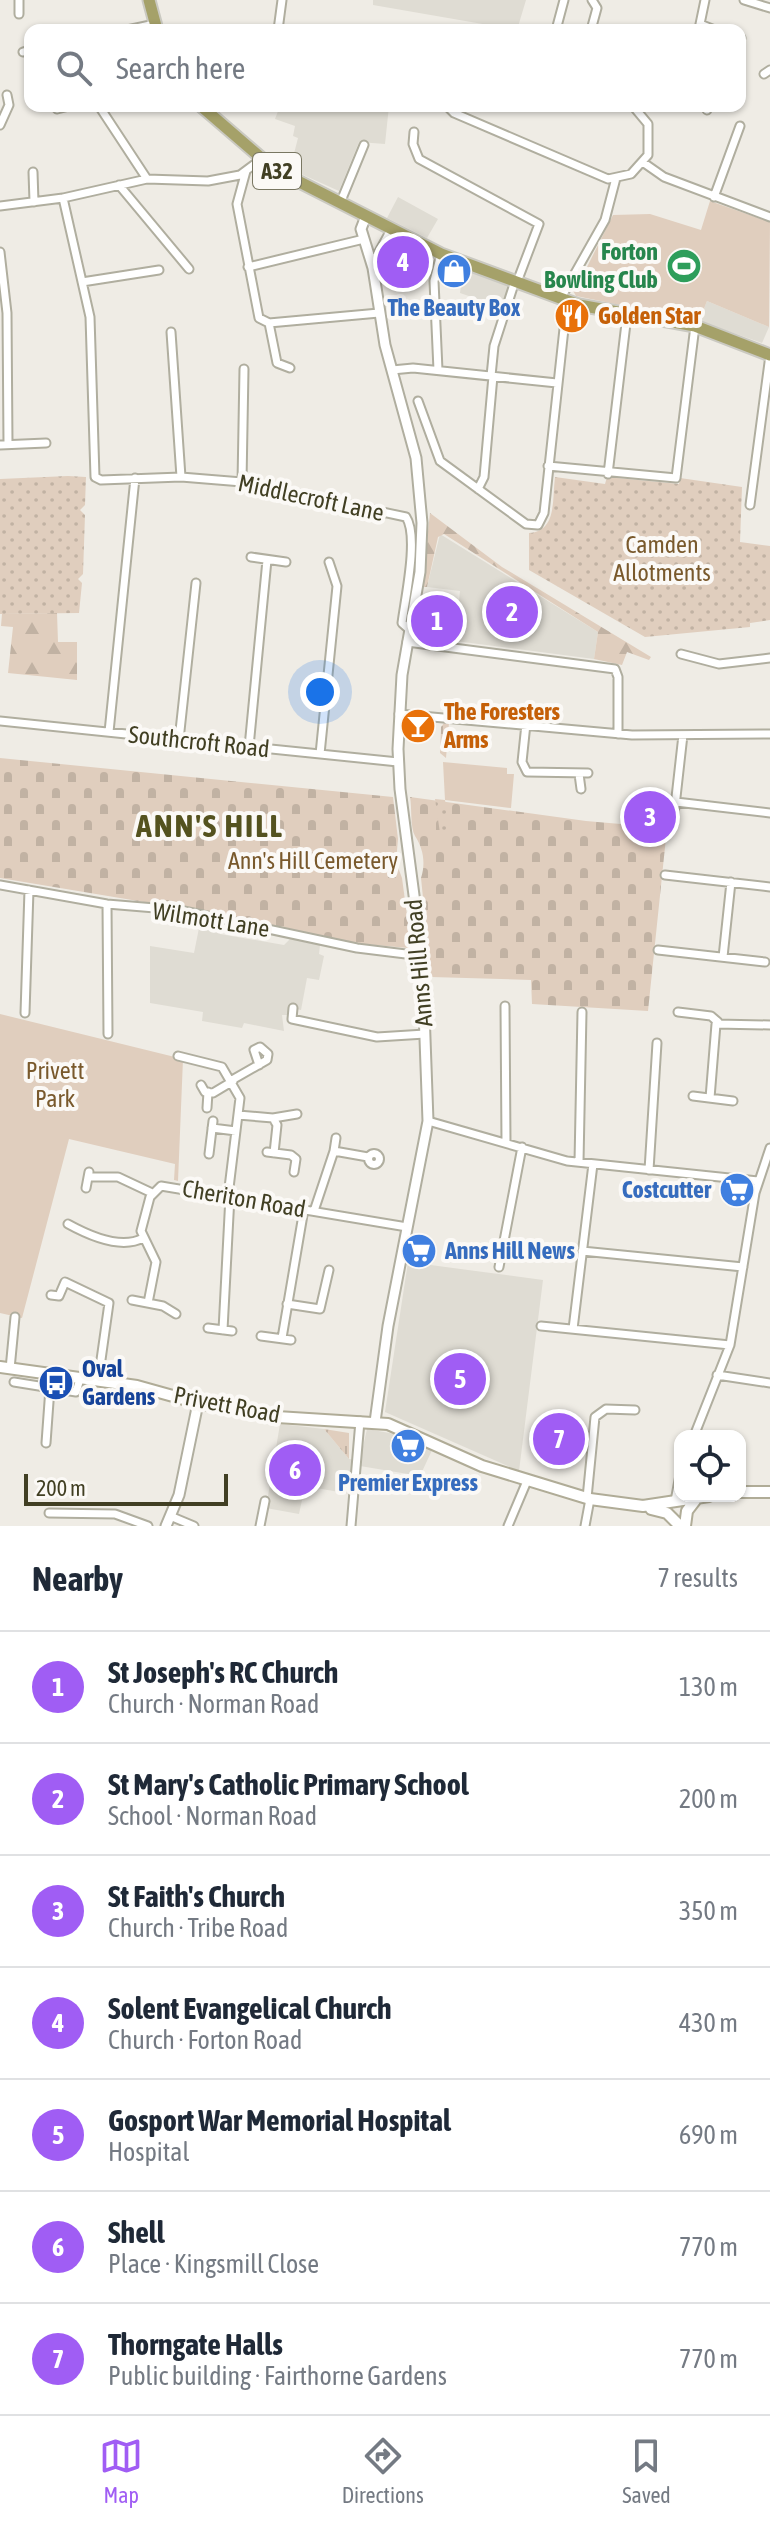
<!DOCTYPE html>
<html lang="en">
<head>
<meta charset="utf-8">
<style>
	:root { --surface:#fff; --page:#f6f6f7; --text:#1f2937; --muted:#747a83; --line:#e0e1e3; --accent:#a05df4 }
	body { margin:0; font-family:"Asap Condensed",sans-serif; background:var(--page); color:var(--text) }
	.controls { position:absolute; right:24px; bottom:24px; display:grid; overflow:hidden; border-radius:16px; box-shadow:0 2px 6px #0004 }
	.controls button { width:72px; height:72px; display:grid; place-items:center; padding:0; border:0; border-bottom:2px solid var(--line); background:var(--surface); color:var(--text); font:40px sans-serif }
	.scale { position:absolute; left:24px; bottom:20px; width:204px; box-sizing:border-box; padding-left:8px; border:4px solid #413f23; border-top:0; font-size:22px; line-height:28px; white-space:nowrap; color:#413f23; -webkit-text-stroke:6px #fbf9f6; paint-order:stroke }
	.you { position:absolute; left:320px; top:692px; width:28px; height:28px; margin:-20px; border:6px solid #fff; border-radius:50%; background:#1a73e8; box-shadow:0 0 0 12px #1a73e833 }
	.badge { display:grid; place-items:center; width:52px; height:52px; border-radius:50%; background:var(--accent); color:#fff; font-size:26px; font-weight:700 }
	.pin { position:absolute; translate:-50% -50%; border:4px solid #fff; box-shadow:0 2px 8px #0006 }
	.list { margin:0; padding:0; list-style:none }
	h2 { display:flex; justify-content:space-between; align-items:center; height:104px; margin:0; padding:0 32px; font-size:34px }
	h2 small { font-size:26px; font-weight:400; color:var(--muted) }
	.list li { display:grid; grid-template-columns:52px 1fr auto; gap:24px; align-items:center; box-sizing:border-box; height:112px; padding:0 32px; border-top:2px solid var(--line) }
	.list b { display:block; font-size:30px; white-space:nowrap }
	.list p { margin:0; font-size:26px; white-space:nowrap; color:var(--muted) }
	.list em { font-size:26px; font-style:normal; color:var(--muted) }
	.icon { flex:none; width:44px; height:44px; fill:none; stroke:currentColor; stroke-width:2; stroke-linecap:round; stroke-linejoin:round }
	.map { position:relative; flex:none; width:770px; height:1526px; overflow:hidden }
	.search { position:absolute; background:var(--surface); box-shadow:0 2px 6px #0004; left:24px; right:24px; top:24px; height:88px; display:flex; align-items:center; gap:20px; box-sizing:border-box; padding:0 28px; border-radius:16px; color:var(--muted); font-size:30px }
	.sheet { height:888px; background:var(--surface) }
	nav { display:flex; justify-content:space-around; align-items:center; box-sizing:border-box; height:112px; border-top:2px solid var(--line); background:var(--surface); font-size:22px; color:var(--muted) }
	nav a { display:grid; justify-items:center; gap:4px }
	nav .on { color:var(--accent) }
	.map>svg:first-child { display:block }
</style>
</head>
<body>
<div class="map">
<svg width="770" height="1526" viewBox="0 0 770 1526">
	<defs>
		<pattern id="grass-tufts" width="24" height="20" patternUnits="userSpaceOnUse" patternTransform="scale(2)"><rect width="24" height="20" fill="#e0cebe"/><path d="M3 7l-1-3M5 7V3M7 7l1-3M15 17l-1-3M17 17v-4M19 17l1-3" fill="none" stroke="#c1b2a3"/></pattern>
		<pattern id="forest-firs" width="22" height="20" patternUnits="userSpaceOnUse" patternTransform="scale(2)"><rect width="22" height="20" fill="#e0cebe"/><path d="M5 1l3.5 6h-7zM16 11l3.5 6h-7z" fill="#c1b2a3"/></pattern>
		<pattern id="cemetery-stones" width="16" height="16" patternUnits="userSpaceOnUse" patternTransform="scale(2)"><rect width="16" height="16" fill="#e0cebe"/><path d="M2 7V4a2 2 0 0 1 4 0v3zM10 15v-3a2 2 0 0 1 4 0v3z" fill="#c1b2a3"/></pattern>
		<pattern id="garden-dots" width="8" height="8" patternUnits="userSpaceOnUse" patternTransform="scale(2)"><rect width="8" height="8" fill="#e0cebe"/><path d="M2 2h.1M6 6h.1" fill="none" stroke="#c1b2a3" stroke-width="1.8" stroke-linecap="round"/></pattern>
	</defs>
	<rect width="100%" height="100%" fill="#efece5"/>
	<!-- built -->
	<path fill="#dfdcd3" d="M373,0H526L517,30L373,5Z
		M280,106H389L385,144L359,142L339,191L290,169L298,138L293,136L295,126L275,119Z
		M398,197L438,219L427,238L387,218Z
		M445,260L511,286L504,308L460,293L461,286L439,279Z
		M707,301L769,327L762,343L699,321Z
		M440,534L598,632L594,659L455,641L460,591L427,587Z
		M200,923L221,927L220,934L284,945L290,939L320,945L319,954L324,956L319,980L307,978L301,1010L289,1008L287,1015H282L284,1031L244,1023L242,1028L202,1021L203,1012L150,1003V946L194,953Z
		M408,1262L543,1280L519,1471L385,1412Z
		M280,1424L324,1429L349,1459L360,1460L367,1429L395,1434L433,1448L420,1476L360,1466L356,1495L305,1486L299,1514L266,1508Z"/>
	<!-- grass -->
	<path fill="url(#grass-tufts)" d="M444,723H449L446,758L440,753L441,727Z
		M324,1429L349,1433V1459Z"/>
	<!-- forest -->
	<path fill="url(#forest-firs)" d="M430,513L502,567L651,657L649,660L627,652L622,665L594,659L598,632L444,534L438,537L427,587H422Z
		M57,613L58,642H77V680L8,673L13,627L1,626L2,614Z"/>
	<!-- cemetery -->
	<path fill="url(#cemetery-stones)" d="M0,758L393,797L398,839L396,862L402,878L411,945L408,948L353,943L162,905L0,878Z
		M410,797L586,821L667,828L648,1011L532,1004L531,980L431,977L421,878C426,863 423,848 415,836C410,827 412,807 410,797Z"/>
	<!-- park -->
	<path fill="#e0cebe" d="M710,201L770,222L769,327L707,301L699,321L576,296L572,289L577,287L613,215L650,214L701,230Z
		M443,762L507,768V774H514L511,808L445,800Z
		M0,1014L183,1059L178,1181L174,1180L175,1164L69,1139L22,1318L0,1313Z"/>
	<!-- garden -->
	<path fill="url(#garden-dots)" fill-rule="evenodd" d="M68,476L86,477L85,505L80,510L85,515L83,574L78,579L82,583L79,613L0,614V479Z
		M555,477L605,484L607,477L679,484L680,478L742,487L740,542L770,546V620L750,623V627L645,637L529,570V533C557,531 552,501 555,477Z
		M435,799L445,800L450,832L440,833Z
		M629,806L670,809L667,828L628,824ZM641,811H662V825L640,821Z"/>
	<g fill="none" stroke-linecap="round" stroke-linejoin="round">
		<defs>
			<path id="minor" d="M19,0V14
				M705,0L700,24L715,30
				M744,0L770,8
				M127,30L155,24
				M278,30L282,0
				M556,30L564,0
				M591,30L597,8L592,0
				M740,38H741
				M23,52L30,50
				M764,74L770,70
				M99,106L147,179
				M447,106L454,113L608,179L631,174L648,155V124L633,106
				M57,109L69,106
				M707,110L708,106
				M0,125L9,105L7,95
				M414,132L413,144L419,159L539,224L517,282
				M644,163L664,177L770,217
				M246,171L237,204L259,318L269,323
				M33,172L34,202
				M119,185L189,269
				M714,197L740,126
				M63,198L90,317L95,477L101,480L181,477L242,482L406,517C419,536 405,599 402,623L410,630
				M341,201L364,145
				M0,206L63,198L147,179L208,181L240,175L260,160
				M0,252L7,313L8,444
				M248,267L364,239
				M82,282L159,270
				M561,298L605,220L616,178
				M269,323L379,313
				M269,323L277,363L290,368
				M171,332L181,477
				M392,370L413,368L557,383
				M438,370L434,281L441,254
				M491,376L494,346L515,281
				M418,401L440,461L526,524L538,525L544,513L567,301
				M0,445L46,443
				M548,466L676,478L695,326
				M608,474L627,315
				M242,482L244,369
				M478,489L484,477L493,376
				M750,505L770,355
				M251,557L286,562
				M407,642L615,669L618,677V734
				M681,654L719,664L770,658
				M399,714L632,735L770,734
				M0,721L398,762
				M526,724L522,762L527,772L588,773
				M109,732L135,478
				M179,740L196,583
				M249,747L267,560
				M320,754L337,586L329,562
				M579,774L581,789
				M676,802L770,813
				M673,824L683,735
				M665,875L770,887
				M0,885L107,904L179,910L357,948L422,956
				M107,904L108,1034
				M658,950L765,962
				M723,957L731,882
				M505,1006L506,1142
				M293,1008L292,1019L377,1037L425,1034
				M678,1012L711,1016L718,1022
				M25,1013L29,890
				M178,1056L222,1067L240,1098L228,1196
				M232,1080L267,1060L268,1054L260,1047L254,1050L259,1065
				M201,1085L205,1092L213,1093L233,1081
				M693,1096L733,1101
				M710,1098L716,1024L770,1025
				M207,1108L208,1092
				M238,1115L273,1118L277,1125L274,1153
				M273,1118L297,1114
				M428,1121L567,1161L758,1181
				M212,1128L236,1131
				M334,1151L336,1138
				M267,1152L291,1155L296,1159L294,1172
				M368.5 1159a5.5 5.5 0 1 1 11 0a5.5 5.5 0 1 1-11 0Z
				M209,1154L213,1121
				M579,1162L582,1012
				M649,1170L657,1043
				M89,1177H118L152,1193
				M86,1188L89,1172
				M314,1211L334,1151L368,1157
				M68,1224C88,1235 121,1250 143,1238
				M582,1251L743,1267
				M499,1267L522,1147
				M51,1295L59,1296L65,1282L109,1303L98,1381
				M132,1300L163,1306L176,1314
				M148,1303L156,1262L141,1231L150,1197L161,1186L407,1227
				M287,1304L320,1309L329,1270
				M541,1326L730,1345
				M208,1328L232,1331
				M573,1329L593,1164
				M223,1330L230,1196
				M261,1336L291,1340
				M282,1338L304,1209
				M10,1369L15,1317
				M717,1375L770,1383
				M14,1382L76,1392L80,1379
				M694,1436L730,1345L755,1193L770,1148
				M46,1443L50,1388
				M587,1498L595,1417L606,1409L635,1410
				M675,1501L680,1475
				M49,1513L115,1514L148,1526
				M170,1516L194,1526
				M260,1526L265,1501
				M351,1526L360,1421
				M508,1526L527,1481
				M585,1526L590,1499"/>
			<path id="tertiary" d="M366,216L361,229L373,268L385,345L416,458L422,523L420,572L402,675L398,749L400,789L422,956L428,1121L388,1326L375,1422
				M373,265L392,230
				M166,1526L179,1495L198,1403"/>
			<path id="secondary" d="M0,1367L137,1386L198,1403L277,1417L388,1424L482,1466L590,1499L643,1506L709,1496
				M740,1492H770
				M651,1509L667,1513L680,1526
				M685,1526L687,1511L697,1498"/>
			<path id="primary" d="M149,0L157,30
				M201,106L274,169L441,254L579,305L695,326L770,355"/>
		</defs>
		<!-- minor casing -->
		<use href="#minor" stroke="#b0ae9f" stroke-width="11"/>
		<!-- tertiary casing -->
		<use href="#tertiary" stroke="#b0ae9f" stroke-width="13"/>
		<!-- secondary casing -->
		<use href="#secondary" stroke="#b0ac97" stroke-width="14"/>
		<!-- primary casing -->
		<use href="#primary" stroke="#cac9c1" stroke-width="15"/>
		<!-- minor -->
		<use href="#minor" stroke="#fff" stroke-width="7"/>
		<!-- tertiary -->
		<use href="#tertiary" stroke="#fff" stroke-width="9"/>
		<!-- secondary -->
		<use href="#secondary" stroke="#fff" stroke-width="10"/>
		<!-- primary -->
		<use href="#primary" stroke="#a5a169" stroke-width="11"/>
	</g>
	<!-- icons -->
	<defs>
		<symbol id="stadium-disc" viewBox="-11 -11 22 22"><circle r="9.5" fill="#2e9e5b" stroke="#fbf9f6"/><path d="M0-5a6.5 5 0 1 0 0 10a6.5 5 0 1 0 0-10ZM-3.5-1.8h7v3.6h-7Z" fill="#fff"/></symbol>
		<symbol id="shop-disc" viewBox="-11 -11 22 22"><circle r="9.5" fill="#3f7fe0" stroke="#fbf9f6"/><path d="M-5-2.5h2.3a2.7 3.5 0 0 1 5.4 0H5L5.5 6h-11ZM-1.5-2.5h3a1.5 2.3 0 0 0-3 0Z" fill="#fff"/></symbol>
		<symbol id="restaurant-disc" viewBox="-11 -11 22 22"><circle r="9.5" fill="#e8710a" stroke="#fbf9f6"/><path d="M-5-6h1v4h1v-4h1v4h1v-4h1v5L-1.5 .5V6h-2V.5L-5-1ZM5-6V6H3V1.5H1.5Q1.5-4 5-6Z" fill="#fff"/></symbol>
		<symbol id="bar-disc" viewBox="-11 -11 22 22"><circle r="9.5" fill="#e8710a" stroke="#fbf9f6"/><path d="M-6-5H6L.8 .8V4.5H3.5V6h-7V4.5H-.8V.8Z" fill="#fff"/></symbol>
		<symbol id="supermarket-disc" viewBox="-11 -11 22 22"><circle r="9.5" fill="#3f7fe0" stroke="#fbf9f6"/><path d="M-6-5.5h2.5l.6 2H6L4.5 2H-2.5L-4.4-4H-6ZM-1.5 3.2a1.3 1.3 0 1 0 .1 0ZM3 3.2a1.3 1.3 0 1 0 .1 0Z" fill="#fff"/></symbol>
		<symbol id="bus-disc" viewBox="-11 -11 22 22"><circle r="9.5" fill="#1a4fb4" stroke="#fbf9f6"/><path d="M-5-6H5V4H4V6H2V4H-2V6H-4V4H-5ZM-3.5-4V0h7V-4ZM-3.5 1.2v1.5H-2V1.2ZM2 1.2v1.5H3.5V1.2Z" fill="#fff"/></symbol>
	</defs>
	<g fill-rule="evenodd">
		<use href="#stadium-disc" x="664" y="246" width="40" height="40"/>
		<use href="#shop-disc" x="434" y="251" width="40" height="40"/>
		<use href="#restaurant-disc" x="552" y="296" width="40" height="40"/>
		<use href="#bar-disc" x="398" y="706" width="40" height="40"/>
		<use href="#supermarket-disc" x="717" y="1170" width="40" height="40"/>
		<use href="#supermarket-disc" x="399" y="1231" width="40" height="40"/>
		<use href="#bus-disc" x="36" y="1363" width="40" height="40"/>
		<use href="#supermarket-disc" x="388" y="1426" width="40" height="40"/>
	</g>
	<g text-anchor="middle" stroke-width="8" stroke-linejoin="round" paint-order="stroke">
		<!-- shield labels -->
		<rect fill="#fbf9f6" stroke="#797762" stroke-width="2" x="253" y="153" width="48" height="36" rx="6"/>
		<g font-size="22" font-weight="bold" fill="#413f23">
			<text x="277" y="179">A32</text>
		</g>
		<!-- leisure labels -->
		<g font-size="24" font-weight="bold" fill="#27864d" stroke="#fbf9f6" text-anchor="end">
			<text x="658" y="260">Forton<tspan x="658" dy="28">Bowling Club</tspan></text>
		</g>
		<!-- shop labels -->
		<g font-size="24" font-weight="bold" fill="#366cbe" stroke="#fbf9f6">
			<text x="454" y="316">The Beauty Box</text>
			<text x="711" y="1198" text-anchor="end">Costcutter</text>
			<text x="445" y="1259" text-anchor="start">Anns Hill News</text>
			<text x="408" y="1491">Premier Express</text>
		</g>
		<!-- food labels -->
		<g font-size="24" font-weight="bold" fill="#c56008" stroke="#fbf9f6" text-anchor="start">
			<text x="598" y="324">Golden Star</text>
			<text x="444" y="720">The Foresters<tspan x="444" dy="28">Arms</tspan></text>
		</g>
		<!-- street labels -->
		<g font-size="24" fill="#413f23" stroke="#fbf9f6">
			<text transform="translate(311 498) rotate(12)" y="8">Middlecroft Lane</text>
			<text transform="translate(199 742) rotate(6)" y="8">Southcroft Road</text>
			<text transform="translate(211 920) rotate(9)" y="8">Wilmott Lane</text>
			<text transform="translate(419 963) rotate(-95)" y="8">Anns Hill Road</text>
			<text transform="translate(244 1199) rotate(10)" y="8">Cheriton Road</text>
			<text transform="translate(227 1405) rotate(11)" y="8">Privett Road</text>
		</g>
		<!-- park labels -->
		<g font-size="24" fill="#79592c" stroke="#fbf9f6">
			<text x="662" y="553">Camden<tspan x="662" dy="28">Allotments</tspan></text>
			<text x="313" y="869">Ann's Hill Cemetery</text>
			<text x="55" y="1079">Privett<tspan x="55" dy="28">Park</tspan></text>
		</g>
		<!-- transit labels -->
		<g font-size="24" font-weight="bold" fill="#164399" stroke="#fbf9f6" text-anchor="start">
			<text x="82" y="1377">Oval<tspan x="82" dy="28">Gardens</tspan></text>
		</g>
		<!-- district labels -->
		<g font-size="32" font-weight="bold" letter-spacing="2" fill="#54521f" stroke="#fbf9f6">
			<text x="210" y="837">ANN'S HILL</text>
		</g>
	</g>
</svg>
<div class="controls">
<button><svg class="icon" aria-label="locate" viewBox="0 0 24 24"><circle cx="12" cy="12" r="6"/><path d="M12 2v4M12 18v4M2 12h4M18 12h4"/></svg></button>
</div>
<div class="scale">200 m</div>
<div class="you"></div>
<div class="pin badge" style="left:437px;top:621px">1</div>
<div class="pin badge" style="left:512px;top:612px">2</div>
<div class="pin badge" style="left:650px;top:817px">3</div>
<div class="pin badge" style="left:403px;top:262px">4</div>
<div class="pin badge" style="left:460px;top:1379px">5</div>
<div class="pin badge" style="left:295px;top:1470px">6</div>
<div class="pin badge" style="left:559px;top:1439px">7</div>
<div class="search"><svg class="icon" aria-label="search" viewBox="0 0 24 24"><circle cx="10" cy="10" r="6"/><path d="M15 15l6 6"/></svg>Search here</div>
</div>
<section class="sheet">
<h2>Nearby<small>7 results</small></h2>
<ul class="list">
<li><span class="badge">1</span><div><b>St Joseph's RC Church</b><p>Church · Norman Road</p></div><em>130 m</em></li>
<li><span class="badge">2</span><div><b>St Mary's Catholic Primary School</b><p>School · Norman Road</p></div><em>200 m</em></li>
<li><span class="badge">3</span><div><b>St Faith's Church</b><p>Church · Tribe Road</p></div><em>350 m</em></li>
<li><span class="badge">4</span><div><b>Solent Evangelical Church</b><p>Church · Forton Road</p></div><em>430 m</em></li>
<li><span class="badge">5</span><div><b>Gosport War Memorial Hospital</b><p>Hospital</p></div><em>690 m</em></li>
<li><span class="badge">6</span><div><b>Shell</b><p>Place · Kingsmill Close</p></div><em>770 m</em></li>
<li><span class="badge">7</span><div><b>Thorngate Halls</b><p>Public building · Fairthorne Gardens</p></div><em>770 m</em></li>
</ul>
</section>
<nav>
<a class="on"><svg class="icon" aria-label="map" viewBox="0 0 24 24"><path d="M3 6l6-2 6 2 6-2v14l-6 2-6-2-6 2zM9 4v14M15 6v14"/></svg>Map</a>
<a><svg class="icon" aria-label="directions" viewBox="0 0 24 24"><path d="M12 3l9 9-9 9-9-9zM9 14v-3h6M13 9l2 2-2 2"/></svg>Directions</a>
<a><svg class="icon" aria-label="saved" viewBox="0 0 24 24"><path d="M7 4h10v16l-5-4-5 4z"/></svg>Saved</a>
</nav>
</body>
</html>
